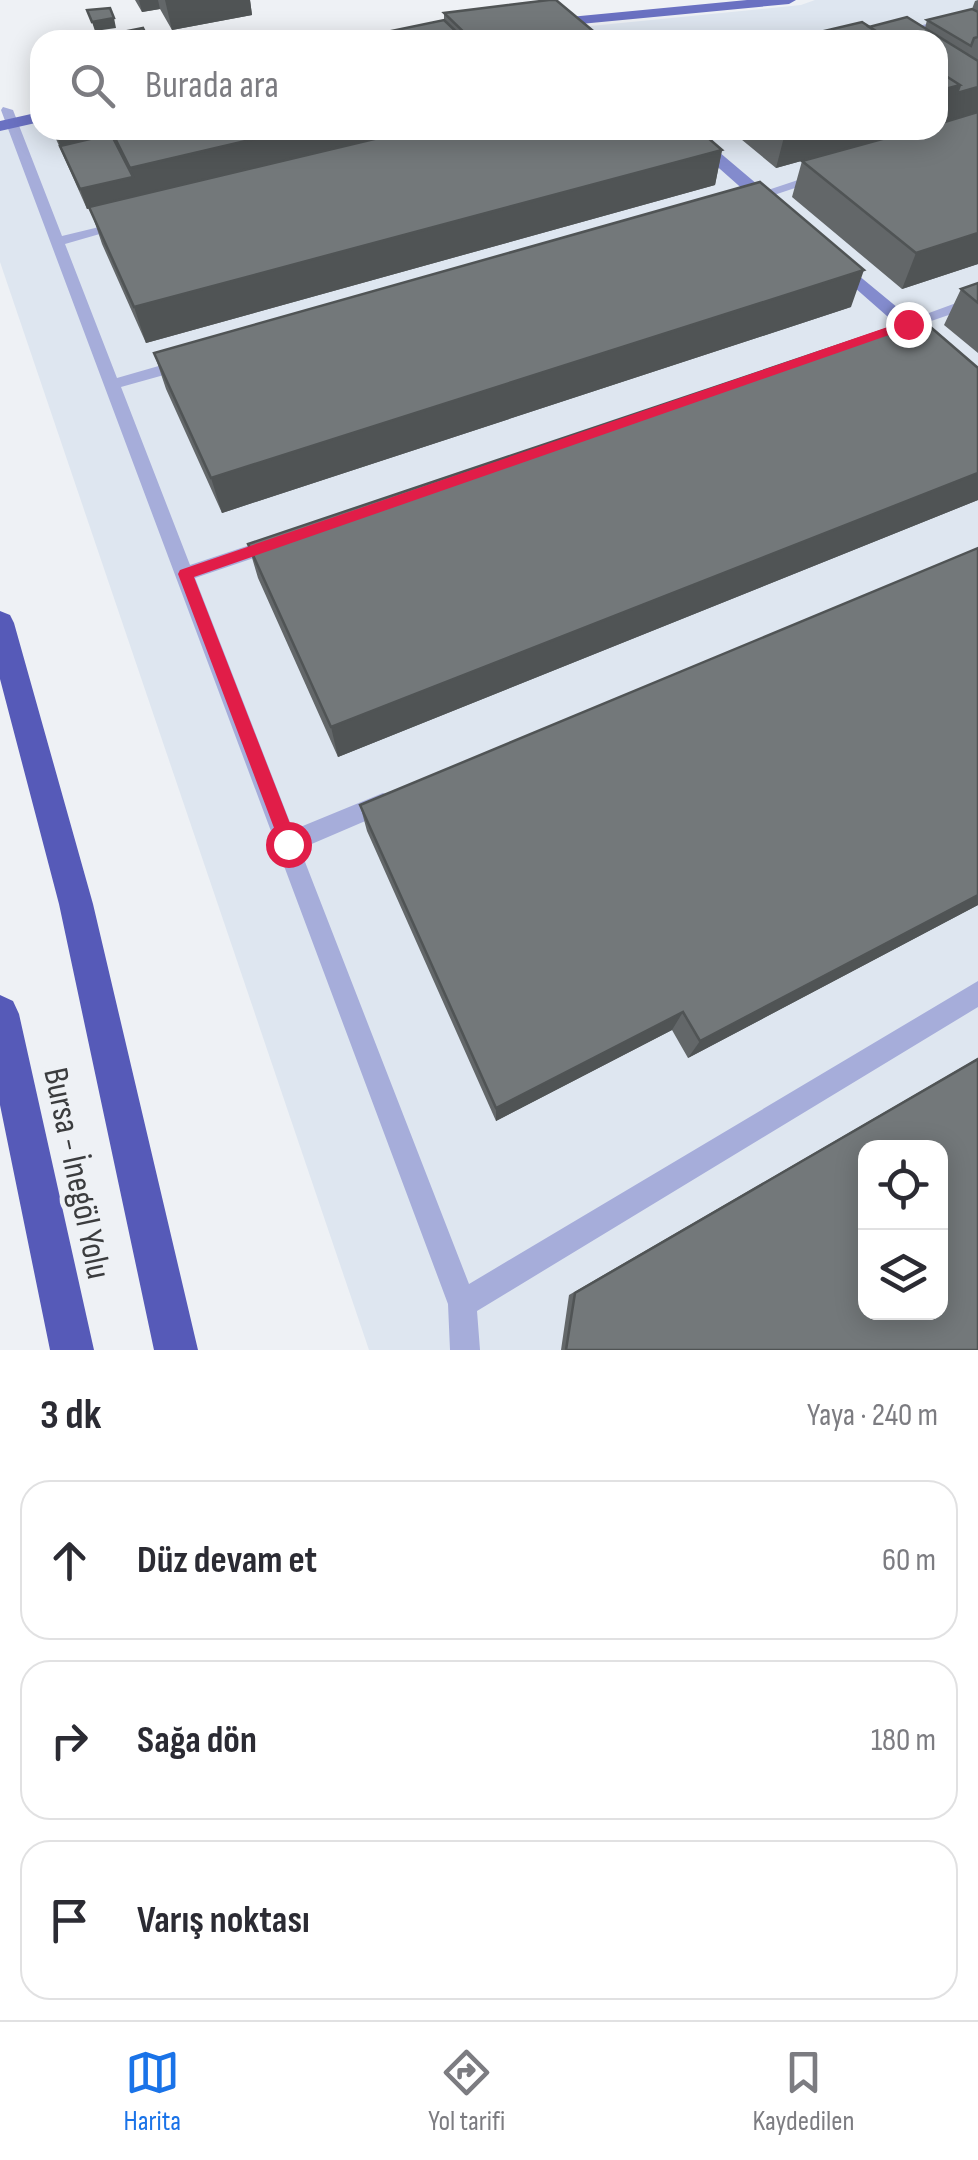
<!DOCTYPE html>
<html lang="tr">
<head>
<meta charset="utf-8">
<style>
	:root { --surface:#fff; --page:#f2f2f3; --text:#2b2b33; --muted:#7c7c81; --line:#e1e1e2; --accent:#1a73e8 }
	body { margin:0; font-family:"Sofia Sans Condensed",sans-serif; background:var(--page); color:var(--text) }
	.controls { position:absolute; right:30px; bottom:30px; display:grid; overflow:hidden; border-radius:20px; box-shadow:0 5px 25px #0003 }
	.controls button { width:90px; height:90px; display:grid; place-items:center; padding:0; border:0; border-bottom:2px solid var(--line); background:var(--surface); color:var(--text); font:50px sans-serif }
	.stop { position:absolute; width:30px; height:30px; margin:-22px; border:8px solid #e11d48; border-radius:50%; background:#fff }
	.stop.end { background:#e11d48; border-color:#fff; box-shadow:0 2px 10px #0008 }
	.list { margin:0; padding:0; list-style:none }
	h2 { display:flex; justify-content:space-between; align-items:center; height:130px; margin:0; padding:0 40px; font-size:42px }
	h2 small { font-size:32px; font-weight:400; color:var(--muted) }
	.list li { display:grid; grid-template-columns:65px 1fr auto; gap:30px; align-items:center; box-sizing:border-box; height:160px; margin:0 20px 20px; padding:0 20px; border:2px solid var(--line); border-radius:30px }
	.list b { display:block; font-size:38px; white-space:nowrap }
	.list em { font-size:32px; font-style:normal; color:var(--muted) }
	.icon { flex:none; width:55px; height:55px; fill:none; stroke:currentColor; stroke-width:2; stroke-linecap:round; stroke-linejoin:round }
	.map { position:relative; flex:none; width:978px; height:1350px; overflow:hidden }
	.search { position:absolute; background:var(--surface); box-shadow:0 5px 25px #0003; left:30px; right:30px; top:30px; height:110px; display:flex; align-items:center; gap:25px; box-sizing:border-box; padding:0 35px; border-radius:30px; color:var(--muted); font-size:38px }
	.sheet { height:670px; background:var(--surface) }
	nav { display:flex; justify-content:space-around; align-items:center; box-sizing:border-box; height:140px; border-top:2px solid var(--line); background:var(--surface); font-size:28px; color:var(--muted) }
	nav a { display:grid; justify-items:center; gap:5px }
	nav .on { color:var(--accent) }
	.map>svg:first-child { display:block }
</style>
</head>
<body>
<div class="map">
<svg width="978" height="1350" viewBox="0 0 978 1350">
	<rect width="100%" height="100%" fill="#eef1f5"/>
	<!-- built -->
	<path fill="#dee6f0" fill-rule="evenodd" d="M815,0H978V1350H369L0,262V128L40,120V130H938V40H451L801,5ZM866,1148H940V1312H866Z"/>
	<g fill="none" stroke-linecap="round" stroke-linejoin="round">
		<!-- lane -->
		<path fill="#a6adda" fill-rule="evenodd" d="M978,11V17L883,40H863Z
			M3,107L13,110L62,236L124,221L131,225L65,244L117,378L183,359L191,364L189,368L121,387L190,565L274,537L283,544L280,549L195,578L293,830L383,793L391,796L394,803L391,810L300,849L469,1284L978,981V1007L477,1311L480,1350H450L448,1304L1,110Z
			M816,174L828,177L753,202L741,199Z
			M978,295V305L896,333L888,328Z"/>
		<!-- secondary -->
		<path fill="#838bcd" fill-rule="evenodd" d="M676,130H693L777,201V209H765Z
			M835,256L978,374V392L971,390L829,265V257Z"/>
		<!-- primary -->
		<path fill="#6a71c2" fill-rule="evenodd" d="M747,0H796L789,4L549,27L542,23L549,19Z
			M40,112V122L0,131V121Z"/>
		<!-- highway -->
		<path fill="#565ab8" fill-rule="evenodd" d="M0,611L10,615L14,623L93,904L198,1350H154L59,904L0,679Z
			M0,995L13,1001L19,1014L94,1350H50L0,1105Z"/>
	</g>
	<!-- wall -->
	<path fill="#636769" d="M135,0H250L252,15L172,30L160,9L142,12Z
		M978,0V112L938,123L786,40L869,27L925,28L927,20L972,9L975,1Z
		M444,13L604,40H348L444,20Z
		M978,112V264L902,289L792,197L802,161Z
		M52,130H699L722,150L715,185L146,343L102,244L90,208L87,209Z
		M730,130H913L776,168Z
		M978,283V353L944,325L961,289Z
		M851,307L222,513L166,389L154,353Z
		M978,368V500L338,757L258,578L248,544Z
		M978,548V905L688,1058L672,1030L496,1121L367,831L360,805Z
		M978,1058V1350H561L569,1295Z"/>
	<!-- shaded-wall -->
	<path fill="#505455" d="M139,0H158L160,9L142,12Z
		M165,0H250L252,15L172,30Z
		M114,18L116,28L95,31L92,22Z
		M960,85L947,121L938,123V91Z
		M978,87V112L947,121L957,93Z
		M55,130H110L117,154L60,146Z
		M293,130H415L87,209L80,189L133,177L130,168Z
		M794,130H913L776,168L785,133Z
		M722,150L715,185L146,343L134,307Z
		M978,233V264L902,289L916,253Z
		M864,270L851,307L222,513L211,478Z
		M978,473V500L338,757L331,727Z
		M978,895V905L688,1058L700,1041Z
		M683,1012L672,1030L496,1121V1108Z"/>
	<!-- building -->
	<path fill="#73787a" stroke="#505455" stroke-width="2.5" fill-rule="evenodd" d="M549,0H556L604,40H464L471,39L444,13Z
		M110,8L114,18L92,22L87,10Z
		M972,9L978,12V37L974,38L971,46L927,20Z
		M907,17L978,61V87L957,93L960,85L938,71V40H890L869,27Z
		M444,20L465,40H348Z
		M862,22L890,40H786Z
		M143,28L147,36L127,40H110L108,35Z
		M938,71L960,85L938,91Z
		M978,112V233L916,253L802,161L915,130H938V124Z
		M111,130H293L130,168Z
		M412,130H699L722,150L134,307L89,207Z
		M111,134L133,177L80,189L60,146Z
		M760,182L864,270L211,478L154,353Z
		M978,283V303L961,289Z
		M920,318L978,368V473L331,727L248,544Z
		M978,548V895L700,1041L683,1012L496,1108L360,805Z
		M978,1059V1350H566L575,1293ZM866,1148H940V1312H866Z"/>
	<!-- route -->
	<path fill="#e11d48" d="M908,320L912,327L194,577L298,844L295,849H282L178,574L180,570Z"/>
	<g text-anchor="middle" stroke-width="10" stroke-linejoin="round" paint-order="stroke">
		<!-- near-street labels -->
		<g font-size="35" fill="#3b3c3e" stroke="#eef1f5">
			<text transform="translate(78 1173) rotate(78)" y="12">Bursa - İnegöl Yolu</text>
		</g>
	</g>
</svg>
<div class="controls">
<button><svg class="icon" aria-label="locate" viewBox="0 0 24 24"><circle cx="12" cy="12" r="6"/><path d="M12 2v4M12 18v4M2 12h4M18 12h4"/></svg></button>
<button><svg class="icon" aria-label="layers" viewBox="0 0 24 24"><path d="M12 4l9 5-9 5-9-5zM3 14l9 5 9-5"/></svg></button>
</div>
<div class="stop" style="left:288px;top:844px"></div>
<div class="stop end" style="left:908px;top:324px"></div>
<div class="search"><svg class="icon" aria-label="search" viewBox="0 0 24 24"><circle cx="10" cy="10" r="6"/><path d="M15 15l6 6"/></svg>Burada ara</div>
</div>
<section class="sheet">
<h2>3 dk<small>Yaya · 240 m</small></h2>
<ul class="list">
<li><svg class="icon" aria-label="ahead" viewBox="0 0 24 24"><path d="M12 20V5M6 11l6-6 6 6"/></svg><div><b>Düz devam et</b></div><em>60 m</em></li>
<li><svg class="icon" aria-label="right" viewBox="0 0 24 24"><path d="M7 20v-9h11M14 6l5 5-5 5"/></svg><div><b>Sağa dön</b></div><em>180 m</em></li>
<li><svg class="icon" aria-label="arrive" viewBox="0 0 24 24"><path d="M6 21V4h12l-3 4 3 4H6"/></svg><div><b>Varış noktası</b></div></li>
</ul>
</section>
<nav>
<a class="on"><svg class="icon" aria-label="map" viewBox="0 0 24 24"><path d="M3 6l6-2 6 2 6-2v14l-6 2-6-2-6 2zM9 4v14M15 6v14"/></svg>Harita</a>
<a><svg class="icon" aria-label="directions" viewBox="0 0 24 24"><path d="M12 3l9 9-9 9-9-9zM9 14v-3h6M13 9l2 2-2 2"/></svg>Yol tarifi</a>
<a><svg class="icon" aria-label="saved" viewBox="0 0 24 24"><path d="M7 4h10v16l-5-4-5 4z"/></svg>Kaydedilen</a>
</nav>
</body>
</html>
